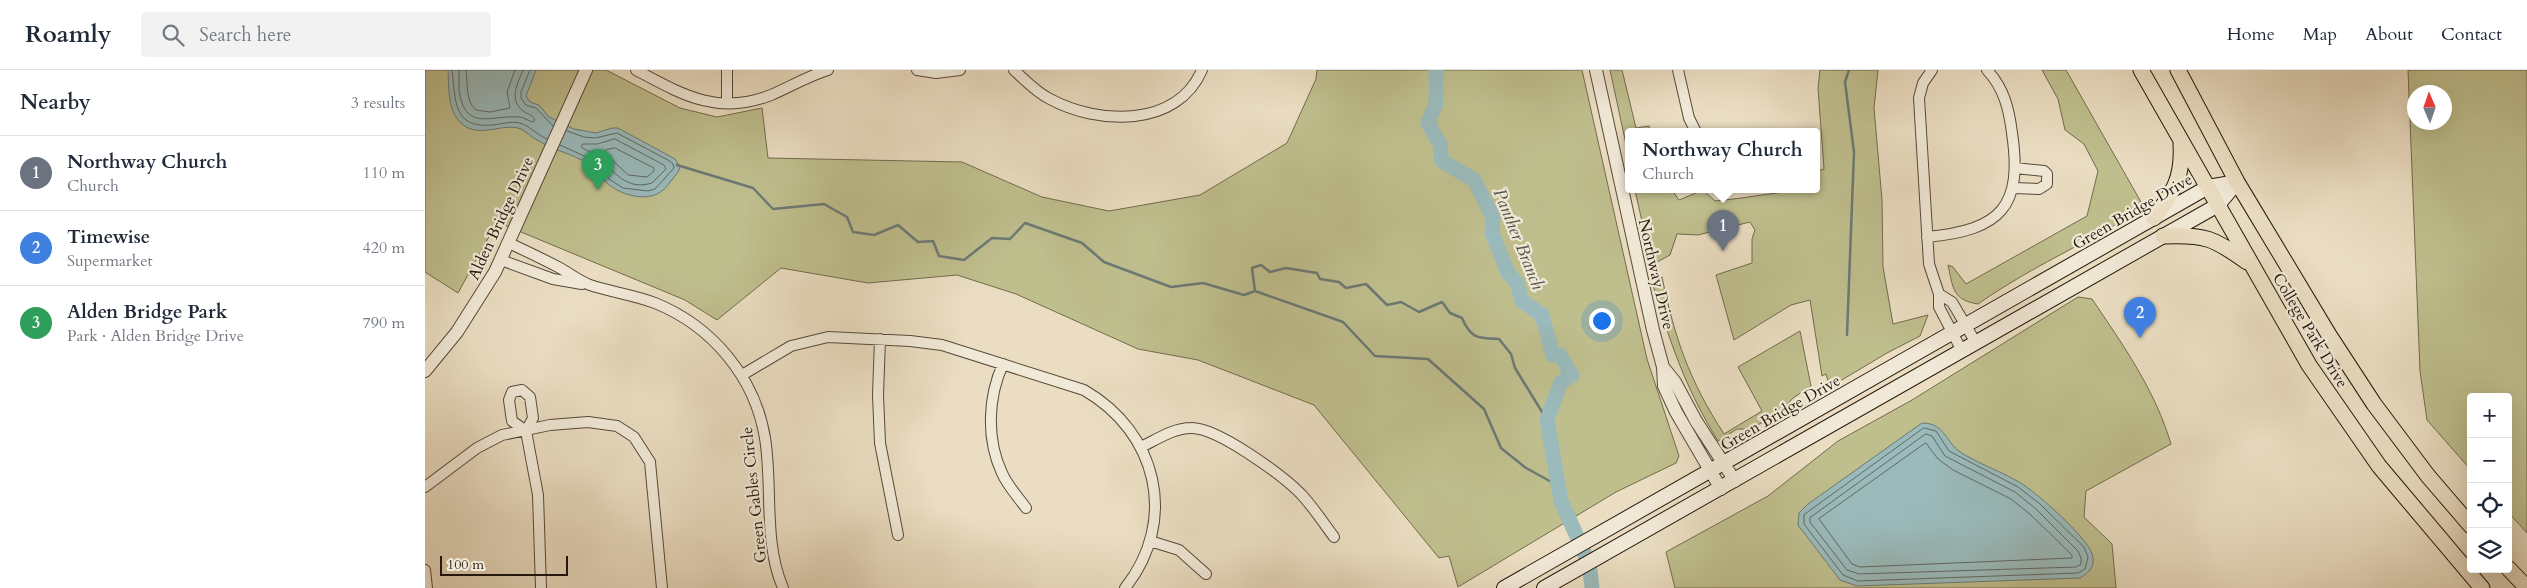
<!DOCTYPE html>
<html lang="en">
<head>
<meta charset="utf-8">
<style>
	:root { --surface:#fff; --page:#f2f2f3; --text:#1f2937; --muted:#747a83; --line:#e0e1e3; --accent:#8f2418 }
	body { margin:0; font-family:Cardo,serif; background:var(--page); color:var(--text) }
	.controls { position:absolute; right:15px; bottom:15px; display:grid; overflow:hidden; border-radius:5px; box-shadow:0 5px 20px #0002 }
	.controls button { width:45px; height:45px; display:grid; place-items:center; padding:0; border:0; border-bottom:1px solid var(--line); background:var(--surface); color:var(--text); font:25px sans-serif }
	.compass { position:absolute; left:1982px; top:15px; width:45px; height:45px; border-radius:50%; background:var(--surface); box-shadow:0 5px 20px #0002; rotate:358deg }
	.scale { position:absolute; left:15px; bottom:12px; width:128px; box-sizing:border-box; padding-left:5px; border:2px solid #26180d; border-top:0; font-size:14px; line-height:18px; white-space:nowrap; color:#26180d; -webkit-text-stroke:4px #f1e9d7; paint-order:stroke }
	.you { position:absolute; left:1176px; top:250px; width:18px; height:18px; margin:-12px; border:4px solid #fff; border-radius:50%; background:#1a73e8; box-shadow:0 0 0 8px #1a73e833 }
	.badge { display:grid; place-items:center; width:32px; height:32px; border-radius:50%; background:var(--accent); color:#fff; font-size:16px; font-weight:700 }
	.pin { position:absolute; translate:-50% -41px; filter:drop-shadow(0 1px 2px #0008) }
	.pin::after { content:''; position:absolute; top:26px; width:18px; height:15px; background:inherit; clip-path:polygon(0 0,100% 0,50% 100%) }
	.popup { position:absolute; left:1200px; top:58px; width:195px; height:65px; box-sizing:border-box; display:grid; place-content:center; border-radius:5px; background:var(--surface); filter:drop-shadow(0 1px 4px #0005); font-size:16px; white-space:nowrap; color:var(--muted) }
	.popup b { font-size:19px; color:var(--text) }
	.popup::after { content:''; position:absolute; left:50%; top:100%; margin-left:-10px; border:10px solid transparent; border-top-color:var(--surface) }
	.list { margin:0; padding:0; list-style:none }
	h2 { display:flex; justify-content:space-between; align-items:center; height:65px; margin:0; padding:0 20px; font-size:21px }
	h2 small { font-size:16px; font-weight:400; color:var(--muted) }
	.list li { display:grid; grid-template-columns:32px 1fr auto; gap:15px; align-items:center; box-sizing:border-box; height:75px; padding:0 20px; border-top:1px solid var(--line) }
	.list b { display:block; font-size:19px; white-space:nowrap }
	.list p { margin:0; font-size:16px; white-space:nowrap; color:var(--muted) }
	.list em { font-size:16px; font-style:normal; color:var(--muted) }
	.icon { flex:none; width:28px; height:28px; fill:none; stroke:currentColor; stroke-width:2; stroke-linecap:round; stroke-linejoin:round }
	.map { position:relative; flex:none; width:2102px; height:518px; overflow:hidden }
	header { display:flex; align-items:center; gap:30px; box-sizing:border-box; height:70px; padding:0 25px; background:var(--surface); border-bottom:1px solid var(--line) }
	header strong { font-size:24px }
	nav { display:flex; gap:28px; margin-inline-start:auto; font-size:18px }
	.search { width:350px; height:45px; background:var(--page); display:flex; align-items:center; gap:12px; box-sizing:border-box; padding:0 18px; border-radius:5px; color:var(--muted); font-size:19px }
	main { display:flex }
	aside { flex:1; background:var(--surface) }
	.map>svg:first-child { display:block }
</style>
</head>
<body>
<header>
<strong>Roamly</strong>
<div class="search"><svg class="icon" aria-label="search" viewBox="0 0 24 24"><circle cx="10" cy="10" r="6"/><path d="M15 15l6 6"/></svg>Search here</div>
<nav><a>Home</a><a>Map</a><a>About</a><a>Contact</a></nav>
</header>
<main>
<aside>
<h2>Nearby<small>3 results</small></h2>
<ul class="list">
<li><span class="badge" style="background:#6b7280">1</span><div><b>Northway Church</b><p>Church</p></div><em>110 m</em></li>
<li><span class="badge" style="background:#3f7fe0">2</span><div><b>Timewise</b><p>Supermarket</p></div><em>420 m</em></li>
<li><span class="badge" style="background:#2e9e5b">3</span><div><b>Alden Bridge Park</b><p>Park · Alden Bridge Drive</p></div><em>790 m</em></li>
</ul>
</aside>
<div class="map">
<svg width="2102" height="518" viewBox="0 0 2102 518">
	<rect width="100%" height="100%" fill="#eaddc1"/>
	<filter id="stains"><feTurbulence type="fractalNoise" baseFrequency=".004" numOctaves="4"/><feColorMatrix values="0 0 0 0 .2 0 0 0 0 .09 0 0 0 0 .02 0 0 0 .5 -.17"/></filter>
	<radialGradient id="worn" r=".72"><stop offset=".6" stop-color="#630" stop-opacity="0"/><stop offset="1" stop-color="#630" stop-opacity=".3"/></radialGradient>
	<!-- green -->
	<path fill="#bfbe8d" stroke="#726b4d" fill-rule="evenodd" d="M0,0H181L255,38L292,47L337,38L343,88L537,92L617,127L684,141L775,125L862,73L891,9L892,0H1157L1222,289L1254,386L1251,393L1191,422L1033,517L1024,486L1014,488L889,335L773,290L713,279L591,224L532,205L443,213L356,198L292,250L260,230L72,152L33,223L0,202Z
		M1185,0H1197L1211,58L1224,56L1225,60L1223,62H1204V88Z
		M1395,0H1453L1449,38L1457,130L1458,197L1468,254L1503,245L1495,266L1462,283L1405,317L1401,304L1397,306L1385,230L1366,235L1309,270L1291,205L1327,193V169L1330,160L1325,152L1273,165L1252,164L1245,185L1234,191L1226,192L1210,120H1247L1254,130L1278,120L1290,131C1325,128 1358,120 1392,120V101L1399,99L1393,18Z
		M1617,0H1641L1716,132C1704,152 1667,167 1646,179C1614,196 1583,213 1553,234C1527,230 1528,217 1523,195L1528,197L1541,214L1662,146L1673,101L1659,74L1640,60L1633,29Z
		M1983,0H2102V463L2083,442V327H2046V400L2002,350L1995,301ZM1990,22H2020V52H1990Z
		M1237,207C1250,269 1264,310 1299,364L1337,341L1313,297L1375,261L1386,316L1368,328L1353,345L1324,359H1312L1293,371C1261,319 1245,273 1228,215Z
		M1653,227L1667,229C1698,275 1730,320 1746,374L1661,421L1659,447L1687,474L1691,518H1250L1241,482L1343,426L1413,371L1487,330Z"/>
	<!-- water -->
	<path fill="#9ababb" stroke="#6c7975" d="M23,0H111L101,26L105,32L114,35L124,47L149,59L171,63L187,58H193L250,89L255,97L253,102C247,109 241,120 232,124C217,131 194,124 182,113C176,108 171,98 164,94C148,84 128,80 112,70C106,67 102,62 96,59C78,52 55,69 37,54C22,41 24,17 23,0Z
		M1497,353C1522,353 1519,374 1540,385C1557,395 1577,402 1594,412C1610,421 1663,468 1667,484C1671,496 1664,503 1655,508L1432,516L1415,510L1373,455L1374,443L1383,434Z"/>
	<g fill="none" stroke-linecap="round" stroke-linejoin="round">
		<!-- shore -->
		<path stroke="#606964" stroke-width="1" d="M27,0C31,30 27,59 68,55C76,54 87,51 95,53C105,56 112,65 122,69
			M34,0C34,6 34,13 34,20C40,62 64,45 94,47C99,47 103,51 108,52L110,50C106,43 103,45 98,41C83,29 93,13 98,0
			M41,0C43,13 40,31 51,40L65,42L85,38L82,22L90,0
			M105,0L96,22V28L101,35L111,38L128,56
			M190,69L239,95L241,99L227,113C201,121 190,102 173,87C168,82 161,81 156,77L158,74H172Z
			M135,75L168,90L184,109L198,118L223,121L230,119L249,98L248,94L243,90L192,63L170,68L159,67L142,61
			M190,78L229,98V101L222,107L203,105L180,83L181,80Z
			M1499,358L1511,361L1524,381L1593,417L1615,434L1659,477L1663,487L1660,499L1653,503L1433,511L1418,505L1379,454V445Z
			M1501,364L1507,366L1520,386L1590,422L1611,439L1653,481L1656,488V494L1651,497L1434,504L1422,500L1385,452V448Z
			M1501,373L1513,389L1528,400L1586,429L1606,445L1647,485V488L1435,497L1427,494L1394,449Z"/>
		<!-- stream -->
		<path stroke="#6c7975" stroke-width="2.5" d="M252,95L328,118L348,139L399,134L422,147L428,162L449,165L473,155L493,172L508,171L514,186L539,190L567,168L585,169L600,153L657,173L679,192L746,217L778,213L819,225L830,221L827,198L836,195L845,202L861,198L892,203L895,209L914,212L921,218L941,214L962,235L976,232L994,242L1017,232L1025,243L1037,248C1046,269 1053,268 1074,269L1086,284L1090,298L1122,350
			M830,221L918,252L950,286L1003,289L1059,339L1076,378L1101,398L1132,415
			M1422,265L1429,82L1420,12L1424,0"/>
		<!-- river -->
		<path stroke="#9ababb" stroke-width="15" d="M1011,0V33L1003,53L1015,74L1017,91L1049,110L1068,147L1067,163L1083,203L1092,213L1097,231L1117,245L1128,285H1135L1147,305L1136,312L1122,350L1136,431L1159,482L1165,500L1167,518"/>
		<defs>
			<path id="minor" d="M211,0C258,25 293,46 346,25C365,17 383,6 403,0
				M302,0V33
				M492,0L511,3L535,0
				M589,0C600,10 611,22 625,29C673,55 752,58 777,0
				M1253,0L1264,48L1271,62
				M1507,0L1498,13L1494,28L1504,194L1514,224V237L1537,281
				M1589,118L1614,119L1622,114V104L1619,101L1590,98
				M1502,167C1576,160 1598,137 1587,63C1584,39 1579,18 1562,0
				M84,173C101,181 118,189 135,198C144,203 154,211 165,215C186,222 209,225 230,233C287,256 330,307 340,368C348,418 338,471 358,518
				M76,190L128,209L157,214
				M1514,224L1527,232L1551,273
				M455,269L453,325L455,373L473,465
				M578,294C563,327 561,369 577,403C582,415 593,427 601,438
				M317,305L366,276L403,267L485,271L517,275L659,320C732,362 754,450 700,518
				M97,320L105,327L108,348L101,361L87,351L84,330L87,322Z
				M101,361L113,425L116,518
				M716,377C731,370 748,358 766,358C792,357 857,405 876,424C888,437 898,452 909,467
				M0,417L52,378L77,365L125,355L163,352L192,356L209,367L225,392L237,518
				M725,471L754,480L781,504
				M0,500L2,518"/>
			<path id="tertiary" d="M1171,0L1228,260L1238,297L1239,316L1251,342L1296,419
				M1238,297L1250,312L1271,351L1310,411
				M0,301L32,262L70,202L161,0"/>
			<path id="secondary" d="M1079,518L1783,117L1812,112
				M1119,518L1793,135L1812,112"/>
			<path id="primary" d="M1716,0L1884,295L1954,396L2057,518
				M1753,0L1812,112L1904,265L1949,334L2003,406L2046,456
				M1729,148C1749,121 1758,108 1756,74
				M1738,166C1779,164 1789,168 1822,192
				M2083,498L2102,518"/>
		</defs>
		<!-- minor casing -->
		<use href="#minor" stroke="#57493a" stroke-width="12"/>
		<!-- tertiary casing -->
		<use href="#tertiary" stroke="#57493a" stroke-width="14"/>
		<!-- secondary casing -->
		<use href="#secondary" stroke="#26180d" stroke-width="16"/>
		<!-- primary casing -->
		<use href="#primary" stroke="#26180d" stroke-width="17"/>
		<!-- minor -->
		<use href="#minor" stroke="#f1e9d7" stroke-width="10"/>
		<!-- tertiary -->
		<use href="#tertiary" stroke="#f1e9d7" stroke-width="12"/>
		<!-- secondary -->
		<use href="#secondary" stroke="#f1e9d7" stroke-width="14"/>
		<!-- primary -->
		<use href="#primary" stroke="#eaddc1" stroke-width="15"/>
	</g>
	<g text-anchor="middle" stroke-width="4.5" stroke-linejoin="round" paint-order="stroke">
		<!-- street labels -->
		<g font-size="16" fill="#26180d" stroke="#f1e9d7">
			<text transform="translate(1707 141) rotate(-30)" y="6">Green Bridge Drive</text>
			<text transform="translate(75 148) rotate(-65)" y="6">Alden Bridge Drive</text>
			<text transform="translate(1232 204) rotate(77)" y="6">Northway Drive</text>
			<text transform="translate(1886 260) rotate(59)" y="6">College Park Drive</text>
			<text transform="translate(1355 342) rotate(-30)" y="6">Green Bridge Drive</text>
			<text transform="translate(328 425) rotate(-96)" y="6">Green Gables Circle</text>
		</g>
		<!-- water labels -->
		<g font-size="18" font-style="italic" fill="#4f514a" stroke="#f1e9d7">
			<text transform="translate(1094 169) rotate(68)" y="6">Panther Branch</text>
		</g>
	</g>
	<rect width="100%" height="100%" filter="url(#stains)"/>
	<rect width="100%" height="100%" fill="url(#worn)"/>
</svg>
<div class="controls">
<button>+</button>
<button>−</button>
<button><svg class="icon" aria-label="locate" viewBox="0 0 24 24"><circle cx="12" cy="12" r="6"/><path d="M12 2v4M12 18v4M2 12h4M18 12h4"/></svg></button>
<button><svg class="icon" aria-label="layers" viewBox="0 0 24 24"><path d="M12 4l9 5-9 5-9-5zM3 14l9 5 9-5"/></svg></button>
</div>
<svg class="compass" viewBox="-18 -18 36 36"><path d="M0-13l5 13h-10z" fill="#e53935"/><path d="M0 13l5-13h-10z" fill="#747a83"/></svg>
<div class="scale">100 m</div>
<div class="you"></div>
<div class="pin badge" style="left:1298px;top:181px;background:#6b7280">1</div>
<div class="popup"><b>Northway Church</b>Church</div>
<div class="pin badge" style="left:1715px;top:268px;background:#3f7fe0">2</div>
<div class="pin badge" style="left:173px;top:120px;background:#2e9e5b">3</div>
</div>
</main>
</body>
</html>
